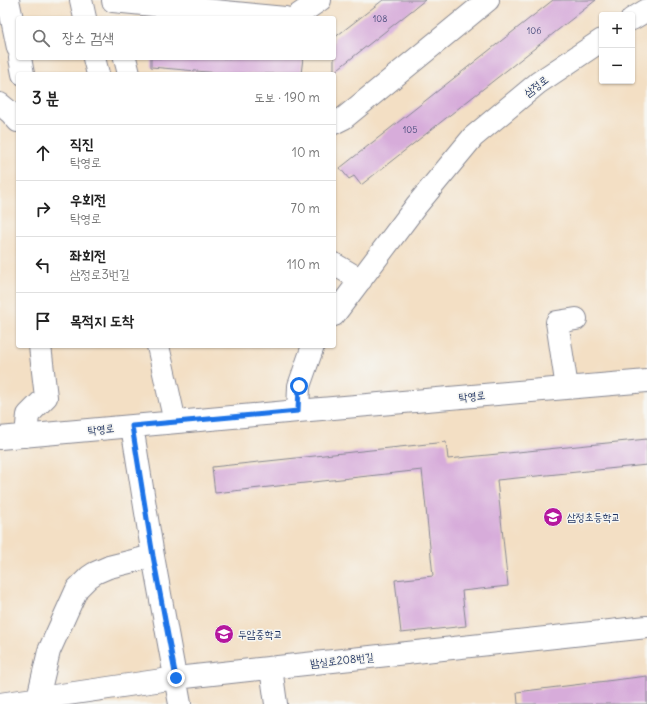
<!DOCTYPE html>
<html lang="ko">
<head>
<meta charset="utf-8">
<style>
	:root { --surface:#fff; --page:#f2f2f2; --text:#222; --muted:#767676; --line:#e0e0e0 }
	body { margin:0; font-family:Delius,"Poor Story",sans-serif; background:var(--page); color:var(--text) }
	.controls { position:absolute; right:12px; top:12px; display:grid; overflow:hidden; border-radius:4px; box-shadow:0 1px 3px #0004 }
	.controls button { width:36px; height:36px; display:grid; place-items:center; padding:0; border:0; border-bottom:1px solid var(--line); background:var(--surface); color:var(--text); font:20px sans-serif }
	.stop { position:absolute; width:12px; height:12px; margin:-9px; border:3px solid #1a73e8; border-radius:50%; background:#fff }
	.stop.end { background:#1a73e8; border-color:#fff; box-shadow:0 1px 4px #0008 }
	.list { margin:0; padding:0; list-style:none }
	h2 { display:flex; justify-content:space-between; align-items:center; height:52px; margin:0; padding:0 16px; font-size:17px }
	h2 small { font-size:13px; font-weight:400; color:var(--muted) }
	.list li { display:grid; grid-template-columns:26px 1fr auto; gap:12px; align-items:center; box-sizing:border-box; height:56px; padding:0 16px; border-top:1px solid var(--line) }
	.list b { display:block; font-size:15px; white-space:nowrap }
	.list p { margin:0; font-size:13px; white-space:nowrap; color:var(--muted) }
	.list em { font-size:13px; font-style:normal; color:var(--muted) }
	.icon { flex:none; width:22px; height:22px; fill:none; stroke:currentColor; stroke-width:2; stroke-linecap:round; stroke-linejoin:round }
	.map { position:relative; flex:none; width:647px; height:704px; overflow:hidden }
	.search { position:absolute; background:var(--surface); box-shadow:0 1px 3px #0004; left:16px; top:16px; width:320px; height:44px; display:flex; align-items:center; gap:10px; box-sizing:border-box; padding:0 14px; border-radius:4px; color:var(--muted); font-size:15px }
	.panel { position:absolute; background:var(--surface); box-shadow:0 1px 3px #0004; left:16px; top:72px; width:320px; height:276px; border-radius:4px }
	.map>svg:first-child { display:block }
</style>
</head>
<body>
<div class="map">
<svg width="647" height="704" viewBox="0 0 647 704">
	<rect width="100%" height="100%" fill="#f6f6f2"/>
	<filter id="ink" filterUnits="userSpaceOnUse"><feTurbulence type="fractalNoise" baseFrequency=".025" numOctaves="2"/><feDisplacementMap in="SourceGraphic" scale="8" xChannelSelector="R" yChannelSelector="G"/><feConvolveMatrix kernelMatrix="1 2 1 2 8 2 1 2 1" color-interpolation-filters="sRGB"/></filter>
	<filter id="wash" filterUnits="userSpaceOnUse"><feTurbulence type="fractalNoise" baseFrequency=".012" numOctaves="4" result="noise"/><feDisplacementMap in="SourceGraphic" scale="16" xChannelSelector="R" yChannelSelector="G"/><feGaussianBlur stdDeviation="0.9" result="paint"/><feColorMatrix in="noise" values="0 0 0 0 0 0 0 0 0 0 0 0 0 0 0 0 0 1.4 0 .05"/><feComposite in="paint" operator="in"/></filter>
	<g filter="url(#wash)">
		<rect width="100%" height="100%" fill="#f3dfc4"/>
		<g id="blocks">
			<!-- building -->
			<path fill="#d7acda" d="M383,0H425L334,72V38Z
				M553,0H596L361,185L354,176L349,179L340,168Z
				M151,58H303L301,74H230L151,67Z
				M647,439V465L497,480L508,586L462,591L466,626L401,633L395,580L433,576L422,470L215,493L212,467L446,442L448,459Z
				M647,676V704H518L517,692Z"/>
		</g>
	</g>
	<g filter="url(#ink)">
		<use href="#blocks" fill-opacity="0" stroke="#878791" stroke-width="1"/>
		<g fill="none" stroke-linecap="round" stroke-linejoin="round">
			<defs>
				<path id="minor" d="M8,0L18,48
					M81,0L85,18
					M113,1L285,18
					M294,18L320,0
					M632,19L647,10
					M20,58L23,74
					M94,58L98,74
					M125,58L129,74
					M0,104L11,113L18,121
					M334,123L344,118L488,0
					M334,264L361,280
					M334,315L416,206L473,137L538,83L602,40
					M158,346L175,422
					M567,388L557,322L576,319
					M298,411L299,386L313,346
					M132,426L153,556L180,704
					M26,436L28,415L46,397L40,346
					M0,438L298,411L647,381
					M271,668L276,704
					M38,698L49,651L77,589L89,577L95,573L109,567L153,556
					M0,704L176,678L647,627"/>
			</defs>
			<!-- minor casing -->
			<use href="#minor" stroke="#878791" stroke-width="24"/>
			<!-- minor -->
			<use href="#minor" stroke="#fff" stroke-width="22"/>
		</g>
	</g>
	<g fill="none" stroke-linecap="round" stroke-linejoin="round" filter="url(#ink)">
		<!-- route -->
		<path stroke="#1a73e8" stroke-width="5" d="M176,678L153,556L132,426L298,411L299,386"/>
	</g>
	<!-- icons -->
	<defs>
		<symbol id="school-disc" viewBox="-11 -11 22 22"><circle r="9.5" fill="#b5179e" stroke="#f6f6f2"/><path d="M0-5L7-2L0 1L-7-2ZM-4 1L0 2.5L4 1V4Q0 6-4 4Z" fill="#fff"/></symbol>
	</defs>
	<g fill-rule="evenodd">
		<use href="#school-disc" x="542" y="506" width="22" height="22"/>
		<use href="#school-disc" x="213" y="623" width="22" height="22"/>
	</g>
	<g text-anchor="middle" stroke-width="3" stroke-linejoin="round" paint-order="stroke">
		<!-- number labels -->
		<g font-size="9" fill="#4a4e7d">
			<text x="380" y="22">108</text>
			<text x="534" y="34">106</text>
			<text x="410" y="133">105</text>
		</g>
		<!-- street labels -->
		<g font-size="11" fill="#1b2f5e" stroke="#f6f6f2">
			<text transform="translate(536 86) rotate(-37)" y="4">삼정로</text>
			<text transform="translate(472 396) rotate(-5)" y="4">탁영로</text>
			<text transform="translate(101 429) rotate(-5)" y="4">탁영로</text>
			<text transform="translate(342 660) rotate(-6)" y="4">밤실로208번길</text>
		</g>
		<!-- poi labels -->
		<g font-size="11" fill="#1b2f5e" stroke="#f6f6f2" text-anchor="start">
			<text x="567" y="521">삼정초등학교</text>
			<text x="238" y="638">두암중학교</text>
		</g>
	</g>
</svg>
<div class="controls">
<button>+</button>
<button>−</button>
</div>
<div class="stop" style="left:299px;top:386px"></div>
<div class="stop end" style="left:176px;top:678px"></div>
<div class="search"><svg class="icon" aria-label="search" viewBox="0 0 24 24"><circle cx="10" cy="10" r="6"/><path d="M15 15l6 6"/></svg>장소 검색</div>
<section class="panel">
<h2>3 분<small>도보 · 190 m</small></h2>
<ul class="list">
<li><svg class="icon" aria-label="ahead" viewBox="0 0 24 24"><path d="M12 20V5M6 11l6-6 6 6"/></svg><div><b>직진</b><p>탁영로</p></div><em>10 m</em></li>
<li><svg class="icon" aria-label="right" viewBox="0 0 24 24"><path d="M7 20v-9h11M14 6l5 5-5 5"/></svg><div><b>우회전</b><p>탁영로</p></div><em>70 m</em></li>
<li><svg class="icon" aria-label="left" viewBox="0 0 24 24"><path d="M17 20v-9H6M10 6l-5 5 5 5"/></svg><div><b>좌회전</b><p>삼정로3번길</p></div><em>110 m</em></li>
<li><svg class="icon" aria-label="arrive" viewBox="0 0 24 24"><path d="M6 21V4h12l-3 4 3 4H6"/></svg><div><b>목적지 도착</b></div></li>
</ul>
</section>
</div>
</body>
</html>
